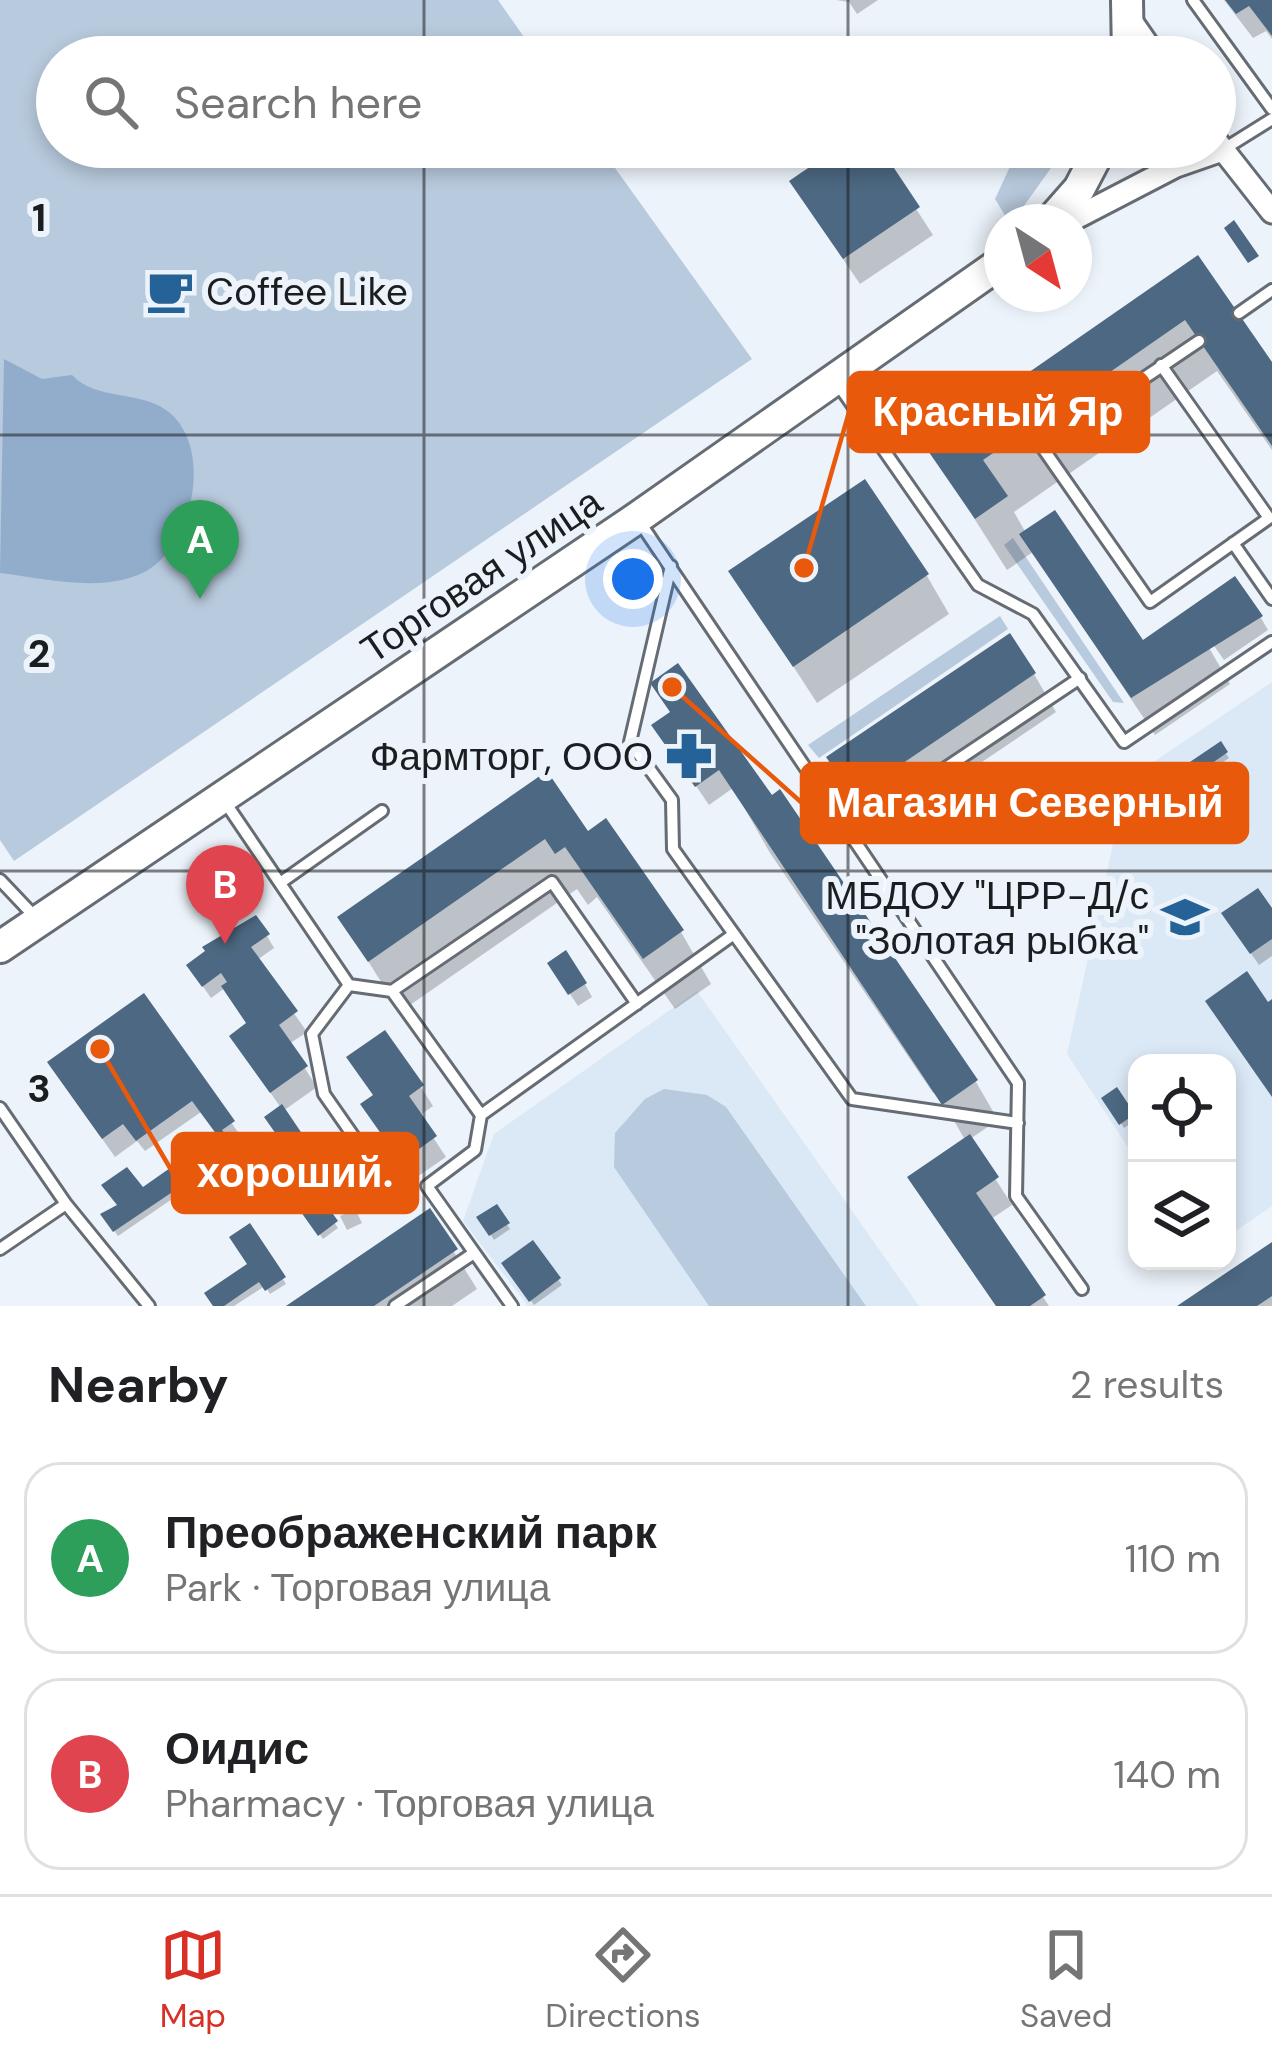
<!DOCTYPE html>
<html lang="en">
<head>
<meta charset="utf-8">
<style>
	:root { --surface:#fff; --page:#f6f6f6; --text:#202124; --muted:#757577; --line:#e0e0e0; --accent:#d93025 }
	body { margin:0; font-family:"DM Sans",sans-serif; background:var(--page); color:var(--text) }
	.controls { position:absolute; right:36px; bottom:36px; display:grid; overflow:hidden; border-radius:24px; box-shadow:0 6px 18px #0003 }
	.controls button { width:108px; height:108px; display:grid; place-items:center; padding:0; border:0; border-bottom:3px solid var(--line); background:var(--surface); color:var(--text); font:60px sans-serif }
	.compass { position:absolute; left:984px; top:204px; width:108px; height:108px; border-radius:50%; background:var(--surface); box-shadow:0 6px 18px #0003; rotate:144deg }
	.you { position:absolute; left:633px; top:579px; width:42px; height:42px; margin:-30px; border:9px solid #fff; border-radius:50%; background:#1a73e8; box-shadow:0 0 0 18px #1a73e833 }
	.badge { display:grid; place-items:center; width:78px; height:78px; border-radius:50%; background:var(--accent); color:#fff; font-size:39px; font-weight:700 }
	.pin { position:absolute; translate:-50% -99px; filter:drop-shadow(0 3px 6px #0008) }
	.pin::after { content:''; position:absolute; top:63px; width:42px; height:36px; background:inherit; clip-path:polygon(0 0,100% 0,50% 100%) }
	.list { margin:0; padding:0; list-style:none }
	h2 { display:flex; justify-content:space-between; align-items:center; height:156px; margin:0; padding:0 48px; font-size:51px }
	h2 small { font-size:39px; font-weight:400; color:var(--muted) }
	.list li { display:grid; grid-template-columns:78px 1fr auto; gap:36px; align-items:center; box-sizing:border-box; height:192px; margin:0 24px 24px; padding:0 24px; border:3px solid var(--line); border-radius:36px }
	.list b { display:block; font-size:45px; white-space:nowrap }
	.list p { margin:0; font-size:39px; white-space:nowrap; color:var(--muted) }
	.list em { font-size:39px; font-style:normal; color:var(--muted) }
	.icon { flex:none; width:66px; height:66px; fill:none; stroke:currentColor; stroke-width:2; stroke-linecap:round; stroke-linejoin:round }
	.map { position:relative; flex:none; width:1272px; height:1306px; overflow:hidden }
	.search { position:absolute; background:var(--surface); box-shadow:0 6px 18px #0003; left:36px; right:36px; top:36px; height:132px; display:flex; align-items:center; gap:30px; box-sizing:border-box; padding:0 42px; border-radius:66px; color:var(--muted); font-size:45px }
	.sheet { height:588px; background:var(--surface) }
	nav { display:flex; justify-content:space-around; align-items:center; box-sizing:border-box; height:168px; border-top:3px solid var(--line); background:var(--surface); font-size:33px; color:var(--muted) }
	nav a { display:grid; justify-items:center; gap:6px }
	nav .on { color:var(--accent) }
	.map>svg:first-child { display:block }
</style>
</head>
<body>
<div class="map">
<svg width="1272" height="1306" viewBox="0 0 1272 1306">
	<rect width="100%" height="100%" fill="#ecf3fa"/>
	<!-- built -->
	<path fill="#dbe8f5" d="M1272,682V1206L1227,1237V1063H1137V1161L1067,1054L1127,780Z
		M697,991L919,1306H528L463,1221L494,1134Z"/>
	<!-- green -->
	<path fill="#b8cadd" d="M0,0H498L538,57H57V147H600L752,359L14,861L0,840Z
		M1019,147H1066L1016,217H1006L995,199Z
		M1013,538L1124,703L1113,702L1004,545Z
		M1000,616L1008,629L819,758L808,745Z
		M664,1089L707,1095L726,1107L866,1306H709L614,1167L615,1133L645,1099Z"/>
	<!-- water -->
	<path fill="#91adcb" d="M4,359L42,379L72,375C97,401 137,390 166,410C217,446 192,555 138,575C96,592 43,578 0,573Z"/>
	<!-- shadow -->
	<path fill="#0003" d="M878,0L857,14L849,2L836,0Z
		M1224,0H1272V39L1266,31L1253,38Z
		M844,147H876L933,235L860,284L808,208Z
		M941,147H987L958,168Z
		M1197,259L1272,367V450L1217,371L1014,512L1026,533L1142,644L1235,580L1261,618L1268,630L1224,660L1212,643L1208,646L1230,684L1155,735L1033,552L1007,570L928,446Z
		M732,572L927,576L949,614L817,703Z
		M1034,674L1056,712L877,833L830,758Z
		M655,726L771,799L779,793L976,1082L998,1120L970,1139L1012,1205L991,1219L1049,1306H996L926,1204L965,1140L937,1091L933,1093L770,853L733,788L709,805Z
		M1220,745L1229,758L1190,785L1182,771Z
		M546,775L587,835L681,932L711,984L675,1009L597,897L588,905L577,889L400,1012L341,918Z
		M1272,914V956L1259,965L1232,926Z
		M267,936L274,948L257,960L307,1032L289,1044L317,1087L283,1111L309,1151L297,1160L309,1178L292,1189L275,1162L291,1152L281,1108L245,1056L249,1025L225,988L211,998L197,978Z
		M558,976L585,984L592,997L578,1006Z
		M198,1075L240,1135L228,1143L263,1189L246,1202L219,1167L118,1236L104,1216L220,1137L201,1112L145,1151L137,1141L115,1157L62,1082Z
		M421,1087L433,1106L419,1116L446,1157L414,1179L364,1105Z
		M1116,1091L1136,1120L1124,1128L1105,1099Z
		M316,1195L338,1228L323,1239L300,1205Z
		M496,1208L510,1229L494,1240L480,1218Z
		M355,1209L362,1223L347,1230L340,1216Z
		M429,1212L477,1289L452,1306H291Z
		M250,1227L286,1284L270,1294L265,1286L234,1306H216L208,1294L251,1265Z
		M533,1244L562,1285L534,1305L505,1264Z
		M1272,1245V1306H1182Z"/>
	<!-- building -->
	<path fill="#4d6882" d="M1225,0H1272V36L1249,6L1236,14Z
		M839,147H880L920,207L843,259L789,181Z
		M1234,220L1259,256L1248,263L1224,228Z
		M1198,255L1272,362V446L1185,320L983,460L1008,496L975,519L924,445Z
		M865,479L929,574L793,667L728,571Z
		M1055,510L1143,640L1235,576L1263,616L1131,698L1019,534Z
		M1010,633L1036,673L853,797L826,757Z
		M678,663L772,795L780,789L978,1080L942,1105L719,770L695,787L651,725L670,712L650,683Z
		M1221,741L1228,752L1185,782L1178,770Z
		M547,771L588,831L606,818L684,930L643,959L565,847L555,854L545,839L368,962L337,917Z
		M1258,888L1272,908V939L1250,954L1221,913Z
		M256,915L270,934L251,947L298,1011L279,1025L308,1066L270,1093L229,1036L246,1023L221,986L227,982L221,973L202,987L186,965L205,951L202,947Z
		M566,950L587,983L568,995L547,963Z
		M1247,971L1268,1002L1272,999V1097L1205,1001Z
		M144,993L235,1121L222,1130L262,1182L241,1199L214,1164L113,1232L100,1214L117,1205L101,1185L127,1167L143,1187L217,1135L192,1101L136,1141L123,1124L102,1139L47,1062Z
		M385,1030L424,1085L409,1096L437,1136L401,1162L360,1104L373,1095L346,1057Z
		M1117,1087L1135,1114L1119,1125L1101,1098Z
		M282,1104L309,1144L297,1153L309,1172L287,1186L271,1161L288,1151L264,1117Z
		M970,1134L999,1177L976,1193L1046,1295L1030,1306H996L907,1177Z
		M316,1190L338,1221L318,1236L296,1205Z
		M497,1204L510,1223L489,1236L476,1217Z
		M430,1208L458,1249L374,1306H286Z
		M250,1223L286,1277L265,1291L259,1282L224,1306H213L204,1293L247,1264L229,1237Z
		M533,1240L561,1278L529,1302L501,1263Z
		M1272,1242V1296L1257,1306H1177Z"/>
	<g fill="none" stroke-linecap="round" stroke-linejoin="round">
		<defs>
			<path id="lane" d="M1193,0L1272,109
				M1224,149L1272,119
				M1239,313L1272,290
				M1161,365L1269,518L1150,602L1042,447L1199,341
				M837,383L978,585L1033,614L1124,742L1272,642
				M639,521L1018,1083L1016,1196L1082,1289
				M1233,543L1272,599
				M671,566L630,742L672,800L673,849L852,1099L1018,1123
				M225,802L349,985L392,991L481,1115
				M847,834L1080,678
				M0,880L37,919
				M280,883L382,811
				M349,985L312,1034L324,1094L400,1203
				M392,991L552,882L637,1004
				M0,1108L66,1204L149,1306
				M0,1249L66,1204
				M395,1306L474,1253
				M512,1306L427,1186L475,1150L481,1115L734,934"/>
			<path id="street" d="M1129,18L1156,57
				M1217,142L1272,212
				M1068,222L1176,166L1222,150"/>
			<path id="secondary" d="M1127,0L1128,57
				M1050,222L1079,189L1101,147
				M0,947L637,518L1002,262"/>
		</defs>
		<!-- lane casing -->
		<use href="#lane" stroke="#666c73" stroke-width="16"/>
		<!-- street casing -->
		<use href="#street" stroke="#666c73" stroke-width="27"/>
		<!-- secondary casing -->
		<use href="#secondary" stroke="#666c73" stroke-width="36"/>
		<!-- lane -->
		<use href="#lane" stroke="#fff" stroke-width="10"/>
		<!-- street -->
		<use href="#street" stroke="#fff" stroke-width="21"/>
		<!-- secondary -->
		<use href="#secondary" stroke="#fff" stroke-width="30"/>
	</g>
	<!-- grid -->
	<path fill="none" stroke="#1b1e20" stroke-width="3" stroke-opacity="0.55" d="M424,0V57M848,0V57M424,147V1306M848,147V1306M0,435H1272M0,871H1272"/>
	<!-- icons -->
	<defs>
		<symbol id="cafe-bare" viewBox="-9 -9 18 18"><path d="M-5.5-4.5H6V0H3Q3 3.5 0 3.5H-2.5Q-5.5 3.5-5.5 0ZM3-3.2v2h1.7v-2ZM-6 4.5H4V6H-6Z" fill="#246298" stroke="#ecf3fa" stroke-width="2.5" paint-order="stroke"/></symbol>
		<symbol id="pharmacy-bare" viewBox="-9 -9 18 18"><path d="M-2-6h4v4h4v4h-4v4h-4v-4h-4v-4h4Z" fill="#246298" stroke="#ecf3fa" stroke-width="2.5" paint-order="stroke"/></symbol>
		<symbol id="school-bare" viewBox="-9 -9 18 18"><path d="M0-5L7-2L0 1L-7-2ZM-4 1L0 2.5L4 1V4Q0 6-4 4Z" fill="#246298" stroke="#ecf3fa" stroke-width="2.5" paint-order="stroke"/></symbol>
	</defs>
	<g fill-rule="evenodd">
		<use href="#cafe-bare" x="137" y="258" width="66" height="66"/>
		<use href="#pharmacy-bare" x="656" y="723" width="66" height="66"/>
		<use href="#school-bare" x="1152" y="884" width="66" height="66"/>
	</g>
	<g text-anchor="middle" stroke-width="12" stroke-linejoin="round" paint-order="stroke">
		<!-- poi labels -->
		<g font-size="39" fill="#1b1e20" stroke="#ecf3fa" text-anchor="end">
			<text x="206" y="305" text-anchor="start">Coffee Like</text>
			<text x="653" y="770">Фармторг, ООО</text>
			<text x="1149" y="909">МБДОУ "ЦРР-Д/с<tspan x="1149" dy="45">"Золотая рыбка"</tspan></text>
		</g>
		<!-- street labels -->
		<g font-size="39" fill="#1b1e20" stroke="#ecf3fa">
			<text transform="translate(481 575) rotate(-34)" y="14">Торговая улица</text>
		</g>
	</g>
	<g font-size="39" text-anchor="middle" font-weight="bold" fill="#1b1e20" stroke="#ecf3fa" stroke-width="12" stroke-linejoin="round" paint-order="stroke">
		<text x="39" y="231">1</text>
		<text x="39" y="667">2</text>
		<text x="39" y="1102">3</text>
	</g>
	<!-- callouts -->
	<path fill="none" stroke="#e8590c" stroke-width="4.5" d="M804 568L849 412M672 687L802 803M100 1049L173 1173"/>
	<g fill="#e8590c" stroke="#ecf3fa" stroke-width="4.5">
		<circle cx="804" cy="568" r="12"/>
		<circle cx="672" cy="687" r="12"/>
		<circle cx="100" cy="1049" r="12"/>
	</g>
	<g fill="#e8590c" stroke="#e8590c" stroke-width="4.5">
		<rect x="849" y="373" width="299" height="78" rx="12"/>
		<rect x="802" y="764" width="445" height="78" rx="12"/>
		<rect x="173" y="1134" width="244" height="78" rx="12"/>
	</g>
	<g font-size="42" text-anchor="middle" font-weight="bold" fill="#fff">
		<text x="998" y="426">Красный Яр</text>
		<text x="1025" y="817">Магазин Северный</text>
		<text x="295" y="1187">хороший.</text>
	</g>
</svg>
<div class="controls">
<button><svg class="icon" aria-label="locate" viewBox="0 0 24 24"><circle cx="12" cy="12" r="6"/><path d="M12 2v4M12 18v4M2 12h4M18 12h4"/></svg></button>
<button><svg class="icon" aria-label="layers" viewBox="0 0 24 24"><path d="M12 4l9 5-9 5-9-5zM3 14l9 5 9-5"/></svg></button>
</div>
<svg class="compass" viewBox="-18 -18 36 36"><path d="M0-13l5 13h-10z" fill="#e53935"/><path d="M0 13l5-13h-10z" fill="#757577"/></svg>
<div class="you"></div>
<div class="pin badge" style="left:200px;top:599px;background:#2e9e5b">A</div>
<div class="pin badge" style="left:225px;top:944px;background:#e0444e">B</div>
<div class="search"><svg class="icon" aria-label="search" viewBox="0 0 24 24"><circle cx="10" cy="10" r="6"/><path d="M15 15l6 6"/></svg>Search here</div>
</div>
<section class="sheet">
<h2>Nearby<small>2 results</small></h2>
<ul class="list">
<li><span class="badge" style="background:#2e9e5b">A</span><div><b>Преображенский парк</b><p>Park · Торговая улица</p></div><em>110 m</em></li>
<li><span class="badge" style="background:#e0444e">B</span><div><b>Оидис</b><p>Pharmacy · Торговая улица</p></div><em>140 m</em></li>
</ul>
</section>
<nav>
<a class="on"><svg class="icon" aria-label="map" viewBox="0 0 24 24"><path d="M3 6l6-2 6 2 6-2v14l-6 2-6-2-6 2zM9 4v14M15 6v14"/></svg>Map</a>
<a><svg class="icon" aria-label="directions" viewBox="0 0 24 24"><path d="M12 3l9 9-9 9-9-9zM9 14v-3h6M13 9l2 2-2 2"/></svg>Directions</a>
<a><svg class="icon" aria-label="saved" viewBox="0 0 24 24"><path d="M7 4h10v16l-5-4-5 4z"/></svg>Saved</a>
</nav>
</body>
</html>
